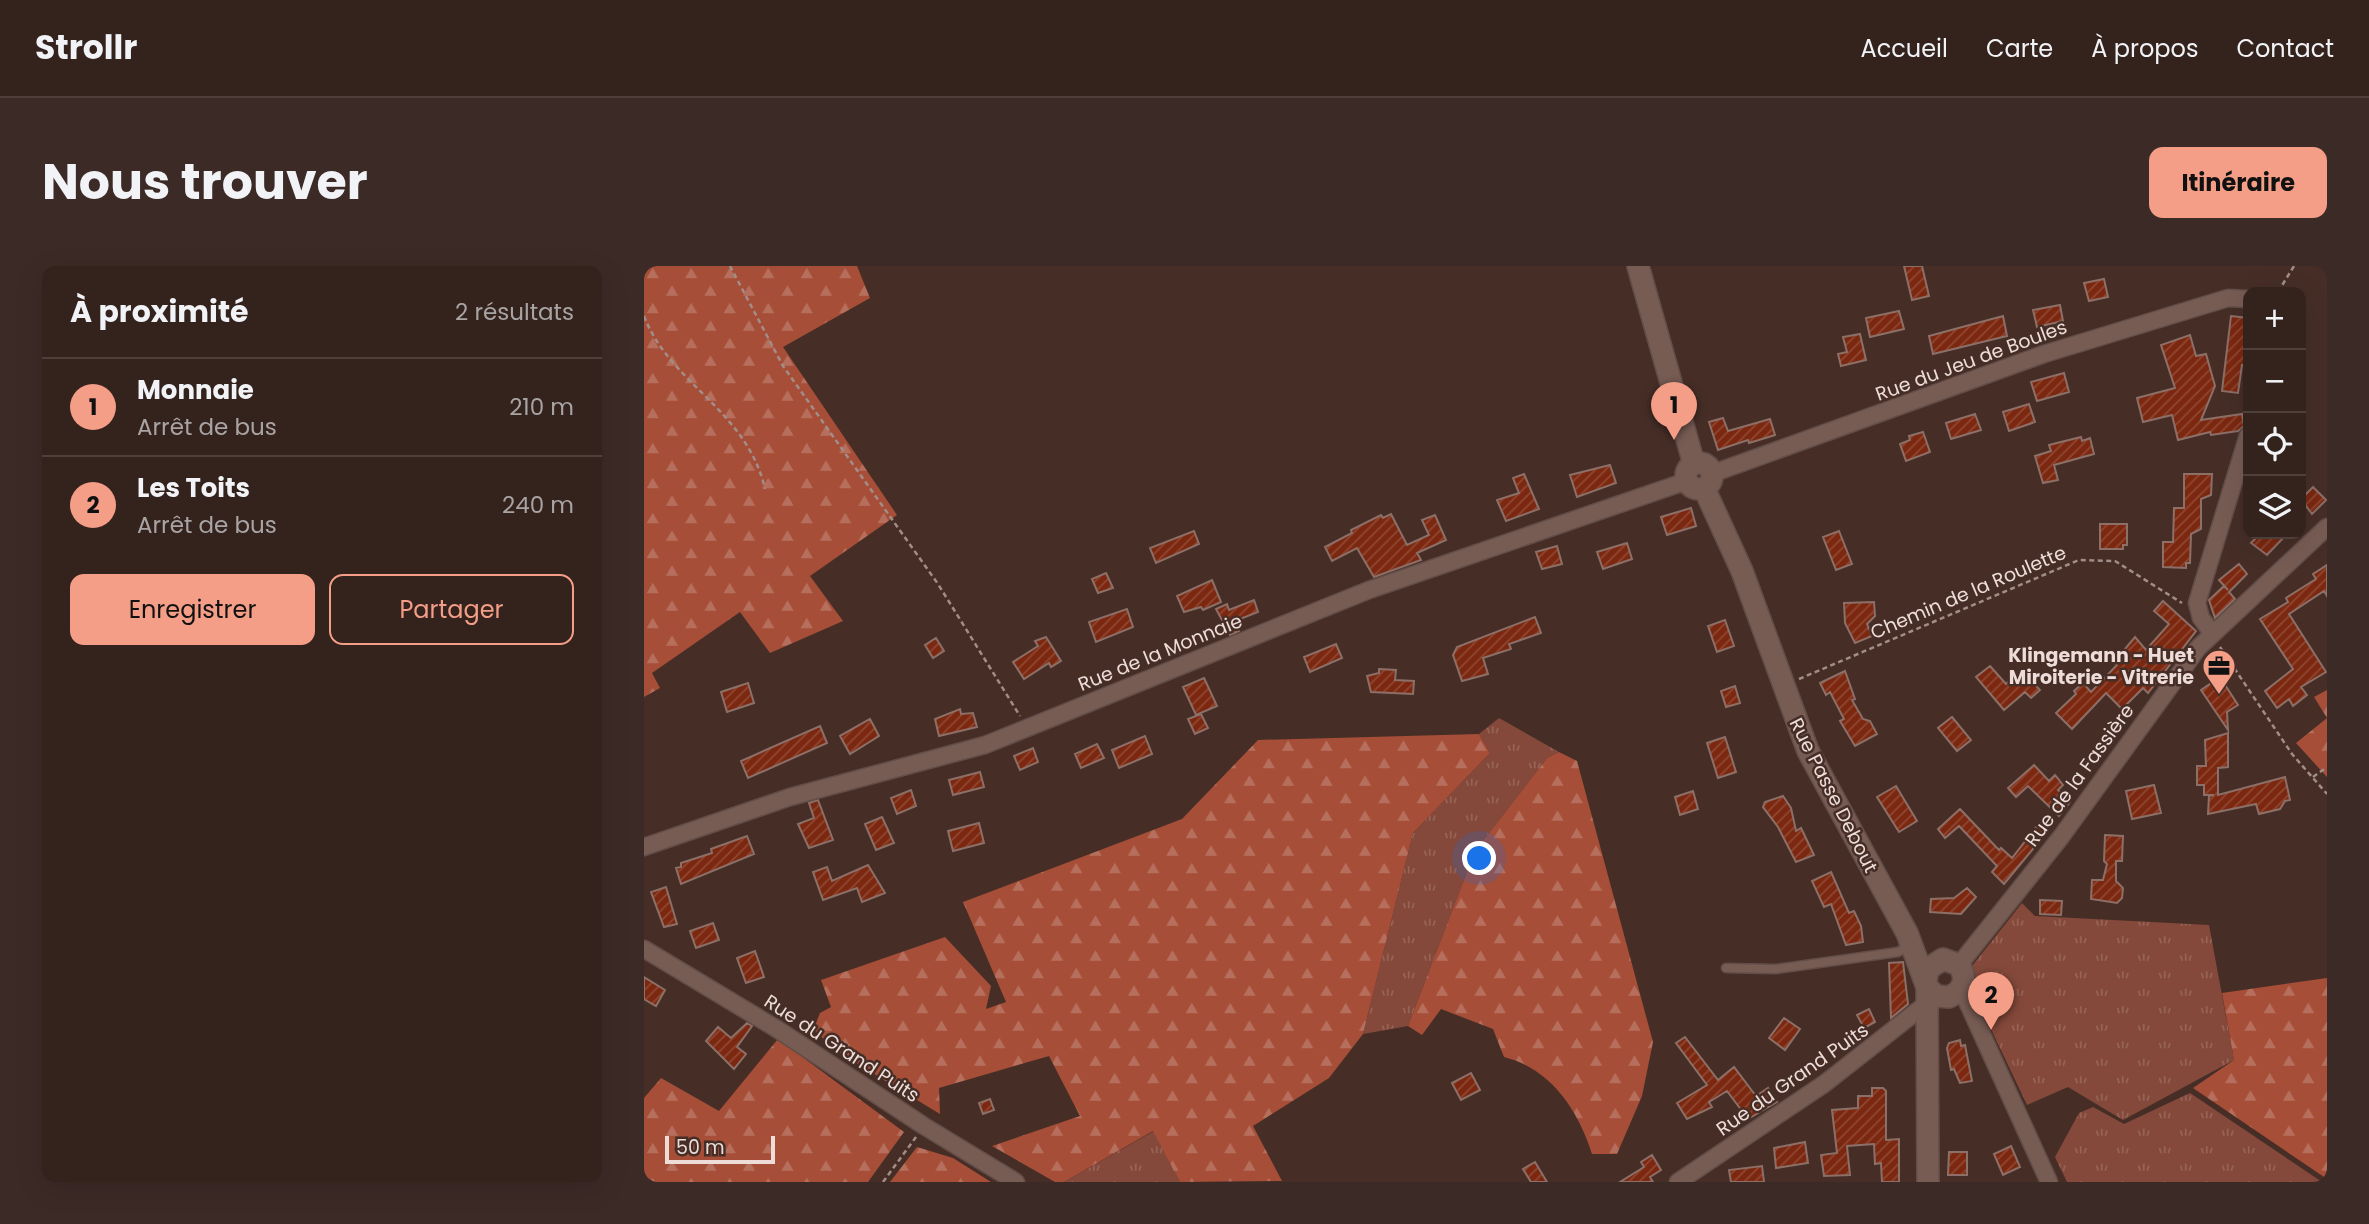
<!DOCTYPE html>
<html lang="fr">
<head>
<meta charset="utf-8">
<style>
	:root { --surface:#34221d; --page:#3c2a26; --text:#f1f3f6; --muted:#a9a4a4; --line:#4e3f3b; --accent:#f49e87 }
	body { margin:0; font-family:Poppins,sans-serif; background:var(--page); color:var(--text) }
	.controls { position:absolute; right:21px; top:21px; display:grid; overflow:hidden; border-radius:14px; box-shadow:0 7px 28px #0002 }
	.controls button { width:63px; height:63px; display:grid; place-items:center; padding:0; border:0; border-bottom:2px solid var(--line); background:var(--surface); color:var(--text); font:35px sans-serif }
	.scale { position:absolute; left:21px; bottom:18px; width:110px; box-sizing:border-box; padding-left:7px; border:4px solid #eddcd8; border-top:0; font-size:19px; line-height:24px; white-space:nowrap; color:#eddcd8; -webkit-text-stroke:5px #462e27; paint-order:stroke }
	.you { position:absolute; left:836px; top:593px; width:24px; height:24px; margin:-18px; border:5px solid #fff; border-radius:50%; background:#1a73e8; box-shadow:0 0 0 10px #1a73e833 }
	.badge { display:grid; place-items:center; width:46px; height:46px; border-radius:50%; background:var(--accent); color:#111; font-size:23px; font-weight:700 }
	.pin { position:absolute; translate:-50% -58px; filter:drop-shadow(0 2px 4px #0008) }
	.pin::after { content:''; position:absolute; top:37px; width:24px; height:21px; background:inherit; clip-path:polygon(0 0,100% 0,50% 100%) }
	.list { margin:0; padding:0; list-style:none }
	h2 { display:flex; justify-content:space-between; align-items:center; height:91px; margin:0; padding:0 28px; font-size:30px }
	h2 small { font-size:23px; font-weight:400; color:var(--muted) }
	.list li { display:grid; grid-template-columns:46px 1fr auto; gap:21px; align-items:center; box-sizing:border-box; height:98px; padding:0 28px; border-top:2px solid var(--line) }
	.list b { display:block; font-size:26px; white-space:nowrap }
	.list p { margin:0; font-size:23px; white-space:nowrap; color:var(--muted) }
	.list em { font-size:23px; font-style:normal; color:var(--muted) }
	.actions { display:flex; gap:14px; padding:21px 28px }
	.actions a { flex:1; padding:16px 0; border:2px solid var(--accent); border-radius:14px; text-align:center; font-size:24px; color:var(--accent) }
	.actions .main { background:var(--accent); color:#111 }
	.icon { flex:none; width:38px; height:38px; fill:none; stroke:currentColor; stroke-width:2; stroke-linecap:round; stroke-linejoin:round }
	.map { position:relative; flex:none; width:1683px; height:916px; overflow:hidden; border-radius:14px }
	header { display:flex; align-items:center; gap:42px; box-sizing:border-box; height:98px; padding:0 35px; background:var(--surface); border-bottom:2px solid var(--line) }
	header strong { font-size:33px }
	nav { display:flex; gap:38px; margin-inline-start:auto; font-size:24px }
	.intro { display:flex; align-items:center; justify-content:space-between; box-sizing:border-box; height:168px; padding:0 42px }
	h1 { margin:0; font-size:49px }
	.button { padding:18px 32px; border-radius:14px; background:var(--accent); color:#111; font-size:24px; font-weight:700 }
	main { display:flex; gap:42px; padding:0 42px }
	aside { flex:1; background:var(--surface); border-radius:14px; box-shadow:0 7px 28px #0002 }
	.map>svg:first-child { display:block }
</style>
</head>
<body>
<header>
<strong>Strollr</strong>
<nav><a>Accueil</a><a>Carte</a><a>À propos</a><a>Contact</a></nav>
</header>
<div class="intro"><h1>Nous trouver</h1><a class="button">Itinéraire</a></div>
<main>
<aside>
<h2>À proximité<small>2 résultats</small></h2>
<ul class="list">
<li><span class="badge">1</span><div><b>Monnaie</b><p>Arrêt de bus</p></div><em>210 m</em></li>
<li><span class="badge">2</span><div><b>Les Toits</b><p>Arrêt de bus</p></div><em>240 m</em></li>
</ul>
<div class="actions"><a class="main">Enregistrer</a><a>Partager</a></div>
</aside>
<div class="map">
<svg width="1683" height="916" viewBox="0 0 1683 916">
	<defs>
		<pattern id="grass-tufts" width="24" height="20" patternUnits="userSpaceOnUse" patternTransform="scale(1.75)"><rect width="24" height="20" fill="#84493a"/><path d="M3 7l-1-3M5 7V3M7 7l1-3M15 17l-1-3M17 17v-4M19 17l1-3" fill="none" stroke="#966356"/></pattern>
		<pattern id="forest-firs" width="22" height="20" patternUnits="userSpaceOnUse" patternTransform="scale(1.75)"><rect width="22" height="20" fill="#a64e37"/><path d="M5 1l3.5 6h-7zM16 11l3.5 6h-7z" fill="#b76f5d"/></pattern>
		<pattern id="building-hatch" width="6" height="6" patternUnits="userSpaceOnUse" patternTransform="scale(1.75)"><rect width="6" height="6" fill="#7c2810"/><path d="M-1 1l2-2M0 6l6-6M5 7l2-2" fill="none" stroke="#8f4732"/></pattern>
	</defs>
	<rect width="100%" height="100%" fill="#462e27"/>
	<!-- grass -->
	<path fill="url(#grass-tufts)" d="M855,452L915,486L903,492L831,585L764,760L719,768L769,567L846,487L835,468Z
		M1378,637L1391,650L1565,659L1590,794L1479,854L1424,821L1383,839L1326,719L1328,700Z
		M1546,827L1678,916H1423L1411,891L1435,847L1449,841L1480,858Z
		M510,865L536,916H420Z"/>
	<!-- forest -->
	<path fill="url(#forest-firs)" d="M0,0H213L226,32L139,81L253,249L166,310L199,355L126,387L96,346L8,407L16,422L0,431Z
		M1683,424V511L1652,477L1683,452L1670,431Z
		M835,468L846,487L769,567L719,768L685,812L609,860L638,915L536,916L509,865L420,916H411L348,880L436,850L405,790L295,822L296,848L199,789L169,764L176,747L187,741L177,714L301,671L347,720L342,743L362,736L319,636L538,553L614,474Z
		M915,486L933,495L1009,776L998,830L973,888H948C934,844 907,803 860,791L849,763L797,743L778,769L764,760L831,585L903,492Z
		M1683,712V913L1549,822L1590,794L1578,727Z
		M134,773L260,866L224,916H7L0,909V832L17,812L75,845Z
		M273,881L309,892L347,916H246Z"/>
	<!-- building -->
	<path fill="url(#building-hatch)" stroke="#8c6f67" stroke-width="2" d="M1260,0H1278L1285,30L1268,34Z
		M1460,13L1464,31L1445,35L1440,17Z
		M1416,39L1419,55L1393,61L1389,44Z
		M1255,45L1260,63L1226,71L1222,52Z
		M1359,50L1363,70L1289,88L1285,70Z
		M1587,50L1604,52V100L1598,99L1594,127L1578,125Z
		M1216,68L1222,94L1197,100L1194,88L1203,86L1199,71Z
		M1546,69L1552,90L1562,88L1571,120L1557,154L1598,148L1600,160L1594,165L1567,169L1566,166L1534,174L1528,149L1499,156L1493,132L1531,122L1517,79Z
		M1420,107L1425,126L1393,135L1387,116Z
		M1385,138L1391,156L1365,165L1359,146Z
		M1331,148L1337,164L1307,173L1302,157Z
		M1079,152L1084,165L1126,153L1131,169L1105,177L1104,174L1074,184L1065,156Z
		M1279,166L1286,186L1262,195L1256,178L1266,174L1265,170Z
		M1437,171L1438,175L1446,172L1450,188L1410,199L1414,214L1399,217L1391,190L1407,185L1405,179Z
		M966,199L972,217L933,231L926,209Z
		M880,208L895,243L862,255L853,234L875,227L869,212Z
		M1540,208H1568L1567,229L1557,233V263L1547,268L1546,297H1542V302L1519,301V276H1529L1530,242H1540Z
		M1669,221L1682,234L1668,248L1657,233Z
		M1047,242L1052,260L1023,269L1017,251Z
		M747,248L763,279L785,269L778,254L791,249L802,274L773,287L777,294L730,311L713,282L688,295L681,281L708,267L707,264L737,249L739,252Z
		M1456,258H1483V279H1479V283H1456Z
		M550,265L555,278L512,297L506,282Z
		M1195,265L1208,298L1192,304L1179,271Z
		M1616,268H1643L1623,289L1607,277Z
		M983,277L988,293L959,303L953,286Z
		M913,280L918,298L898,303L892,286Z
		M1595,298L1603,308L1585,326L1591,333L1571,352L1565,334L1580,320L1584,324L1575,314Z
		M1683,299V330L1680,325L1645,348L1682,406L1657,421L1663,429L1649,440L1645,433L1633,442L1621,425L1649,403L1616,353L1644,336L1642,332L1672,313L1669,308Z
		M462,307L469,322L454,327L448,313Z
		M568,314L577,336L559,344L557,341L540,346L533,330Z
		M610,334L614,346L591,355L595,365L586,369L572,343L583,338L585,344Z
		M1519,335L1552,365L1504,427L1499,422L1478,443L1462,427L1428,463L1412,447L1432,428L1430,425L1439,417L1447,426L1473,399L1470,396L1491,371L1502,384L1525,358L1510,345Z
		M1230,336L1231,350L1223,358L1228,370L1211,377L1201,357L1200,337Z
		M483,343L489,361L452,376L445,356Z
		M891,351L897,367L865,378L867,383L839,392L844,408L818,415L809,389L813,381Z
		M1081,354L1090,380L1073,386L1064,360Z
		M402,371L417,395L407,401L405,397L380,413L369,396L394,380L391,375Z
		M292,372L300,385L289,392L281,379Z
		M692,378L698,392L666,406L660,391Z
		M1346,400L1362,418L1377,404L1396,424L1387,432L1381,426L1360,444L1332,411Z
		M735,403L752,404L751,414L770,415L769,428L727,426L723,410L735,407Z
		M1201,405L1211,433L1208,434L1219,453L1226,455L1233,468L1211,480L1196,455L1200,453L1186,426L1182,429L1176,417Z
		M1576,411L1594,439L1583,446L1584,464L1557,424Z
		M560,412L573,440L552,449L539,421Z
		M104,417L110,437L83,446L77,426Z
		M1091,420L1096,437L1082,441L1077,425Z
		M316,443L317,448L329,447L333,461L295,470L291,453Z
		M557,448L564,462L551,468L544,453Z
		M1308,451L1327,474L1313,485L1294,462Z
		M226,453L235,470L206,488L196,470Z
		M176,460L183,477L104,512L97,495Z
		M1584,467V501L1574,502V529L1641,511L1646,534L1641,535L1636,543L1615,548L1612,538L1564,548L1565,530L1570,529H1560V519H1553V500H1562L1561,474Z
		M501,470L508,488L475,502L468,484Z
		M1081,471L1092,506L1074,512L1063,477Z
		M453,478L460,492L437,502L431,488Z
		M389,482L394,496L376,504L370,490Z
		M1390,499L1405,515L1411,509L1419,519L1414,524L1426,536L1415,550L1384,520L1372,531L1364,522Z
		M336,506L340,521L309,529L305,514Z
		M1510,519L1517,547L1488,553L1482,525Z
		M1252,520L1273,555L1255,566L1233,531Z
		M267,524L272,540L253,548L247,532Z
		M1049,525L1054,543L1036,549L1031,531Z
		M1139,530L1147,542L1152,565L1157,562L1170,589L1152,596L1134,561L1119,541L1121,536Z
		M174,534L189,574L165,582L154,558L170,552L165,537Z
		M1316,543L1355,584L1357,582L1368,592L1393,560L1402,567L1360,618L1348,606L1353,600L1315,560L1301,572L1294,563Z
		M238,551L250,577L232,584L221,558Z
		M335,557L340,577L309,585L304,565Z
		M1461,569L1479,570L1478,595H1472V615L1479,622L1478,632L1473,637L1447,633L1448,614H1459L1463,598L1460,595Z
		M103,570L110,588L37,618L32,602L37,601V597L68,587L67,583Z
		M224,599L241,627L218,636L213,622L179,634L169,606L183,601L188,615Z
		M1187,606L1205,647L1210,645L1217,660L1219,676L1202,679L1187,638L1180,641L1168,615Z
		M22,621L33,658L20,661L7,626Z
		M1323,622L1332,631L1317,648L1286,646L1287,633L1310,632Z
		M1396,634L1418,635L1417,649L1396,648Z
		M69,657L75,674L52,682L46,665Z
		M111,685L120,711L102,717L93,692Z
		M1259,696L1264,738L1247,752L1245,697Z
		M0,711L21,724L12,740L0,733Z
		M1225,743L1231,756L1220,762L1213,749Z
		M1140,752L1156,763L1141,784L1125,772Z
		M103,757L108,760L93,781L102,788L90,803L62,775L74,761L87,772Z
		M1041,771L1074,814L1090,801L1112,830L1124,822L1133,836L1104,853L1083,825L1065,836L1068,841L1043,853L1033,837L1063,819L1032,777Z
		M1316,774L1317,780L1321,779L1328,815L1316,817L1310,803L1307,804L1303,782L1305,777Z
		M827,807L836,824L817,834L808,817Z
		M1228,822H1239L1242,825V874L1255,873V916H1238L1237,897L1231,898L1230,878L1203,880L1206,909L1180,910L1177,889L1193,887L1188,844L1214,842V830H1228Z
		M346,833L350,844L339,848L335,837Z
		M1161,876L1164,897L1132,902L1130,882Z
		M1367,880L1376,901L1359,909L1350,888Z
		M1305,886H1323V909H1304Z
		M1008,889L1017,904L1006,911L1009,916H976L1000,901L997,896Z
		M891,896L903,916H887L879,903Z
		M1118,900L1120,916H1087L1085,904Z"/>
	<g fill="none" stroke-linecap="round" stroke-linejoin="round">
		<defs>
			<path id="service" d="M1082,702L1132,703L1254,686L1266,680"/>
			<path id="minor" d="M1067,208L1400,88L1584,32L1604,33
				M1569,368L1557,352L1553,337L1604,169
				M0,581L146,531L341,479L725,324L1043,215
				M0,683L133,763L280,860L372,916
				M1315,699L1417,571L1554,382L1683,261
				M1314,726L1321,731L1405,916
				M1034,916L1180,818L1282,738"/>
			<path id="secondary" d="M994,0L1050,198
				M1042 210a13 13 0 1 1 26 0a13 13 0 1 1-26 0Z
				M1060,222L1098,305L1164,485L1263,667L1283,721L1292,730L1305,731C1319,725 1324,713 1315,699L1299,693L1284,703L1282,715
				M1283,721L1284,916"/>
		</defs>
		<!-- service casing -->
		<use href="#service" stroke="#624d48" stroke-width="11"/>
		<!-- minor casing -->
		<use href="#minor" stroke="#624d48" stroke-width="19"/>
		<!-- secondary casing -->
		<use href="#secondary" stroke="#624d48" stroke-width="24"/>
		<!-- path -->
		<path stroke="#a28d88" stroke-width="2.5" stroke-dasharray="5 3.5" stroke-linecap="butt" d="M86,0L139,100L294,318L376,450
			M0,5L3,0
			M1634,26L1650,0
			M0,50C26,118 103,144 121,223
			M1576,381L1648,488L1683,528
			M1155,413L1435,294L1471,295L1538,337
			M1669,511L1683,501
			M239,916L272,871"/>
		<!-- service -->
		<use href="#service" stroke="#775c54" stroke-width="8"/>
		<!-- minor -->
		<use href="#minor" stroke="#775c54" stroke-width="16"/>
		<!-- secondary -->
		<use href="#secondary" stroke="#775c54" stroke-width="21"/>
	</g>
	<!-- icons -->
	<defs>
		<symbol id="office-pin" viewBox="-11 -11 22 30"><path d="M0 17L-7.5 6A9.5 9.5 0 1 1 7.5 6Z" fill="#f49e87" stroke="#462e27"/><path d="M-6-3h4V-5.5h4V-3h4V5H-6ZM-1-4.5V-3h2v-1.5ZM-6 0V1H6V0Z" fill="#111"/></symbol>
	</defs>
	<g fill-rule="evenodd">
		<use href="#office-pin" x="1556" y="381" width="38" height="52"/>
	</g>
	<g text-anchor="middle" stroke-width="5" stroke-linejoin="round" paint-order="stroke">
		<!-- street labels -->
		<g font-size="19" fill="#eddcd8" stroke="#462e27">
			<text transform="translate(1327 94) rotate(-20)" y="7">Rue du Jeu de Boules</text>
			<text transform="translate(1324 326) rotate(-23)" y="7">Chemin de la Roulette</text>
			<text transform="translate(516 386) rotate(-22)" y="7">Rue de la Monnaie</text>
			<text transform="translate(1435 509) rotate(-54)" y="7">Rue de la Fassière</text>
			<text transform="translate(1190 529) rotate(63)" y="7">Rue Passe Debout</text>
			<text transform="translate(198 782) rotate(33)" y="7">Rue du Grand Puits</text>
			<text transform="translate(1148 813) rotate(-35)" y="7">Rue du Grand Puits</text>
		</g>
		<!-- poi labels -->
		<g font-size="19" font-weight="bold" fill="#eddcd8" stroke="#462e27" text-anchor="end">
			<text x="1550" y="396">Klingemann - Huet<tspan x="1550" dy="22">Miroiterie - Vitrerie</tspan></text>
		</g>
	</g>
</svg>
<div class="controls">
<button>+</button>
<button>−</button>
<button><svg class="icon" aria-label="locate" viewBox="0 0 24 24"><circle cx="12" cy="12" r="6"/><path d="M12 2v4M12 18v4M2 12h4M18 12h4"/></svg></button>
<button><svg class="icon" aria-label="layers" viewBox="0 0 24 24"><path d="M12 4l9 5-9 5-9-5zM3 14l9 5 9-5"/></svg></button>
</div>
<div class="scale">50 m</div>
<div class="you"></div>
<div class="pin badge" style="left:1030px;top:174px">1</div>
<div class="pin badge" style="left:1347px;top:764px">2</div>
</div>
</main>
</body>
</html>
